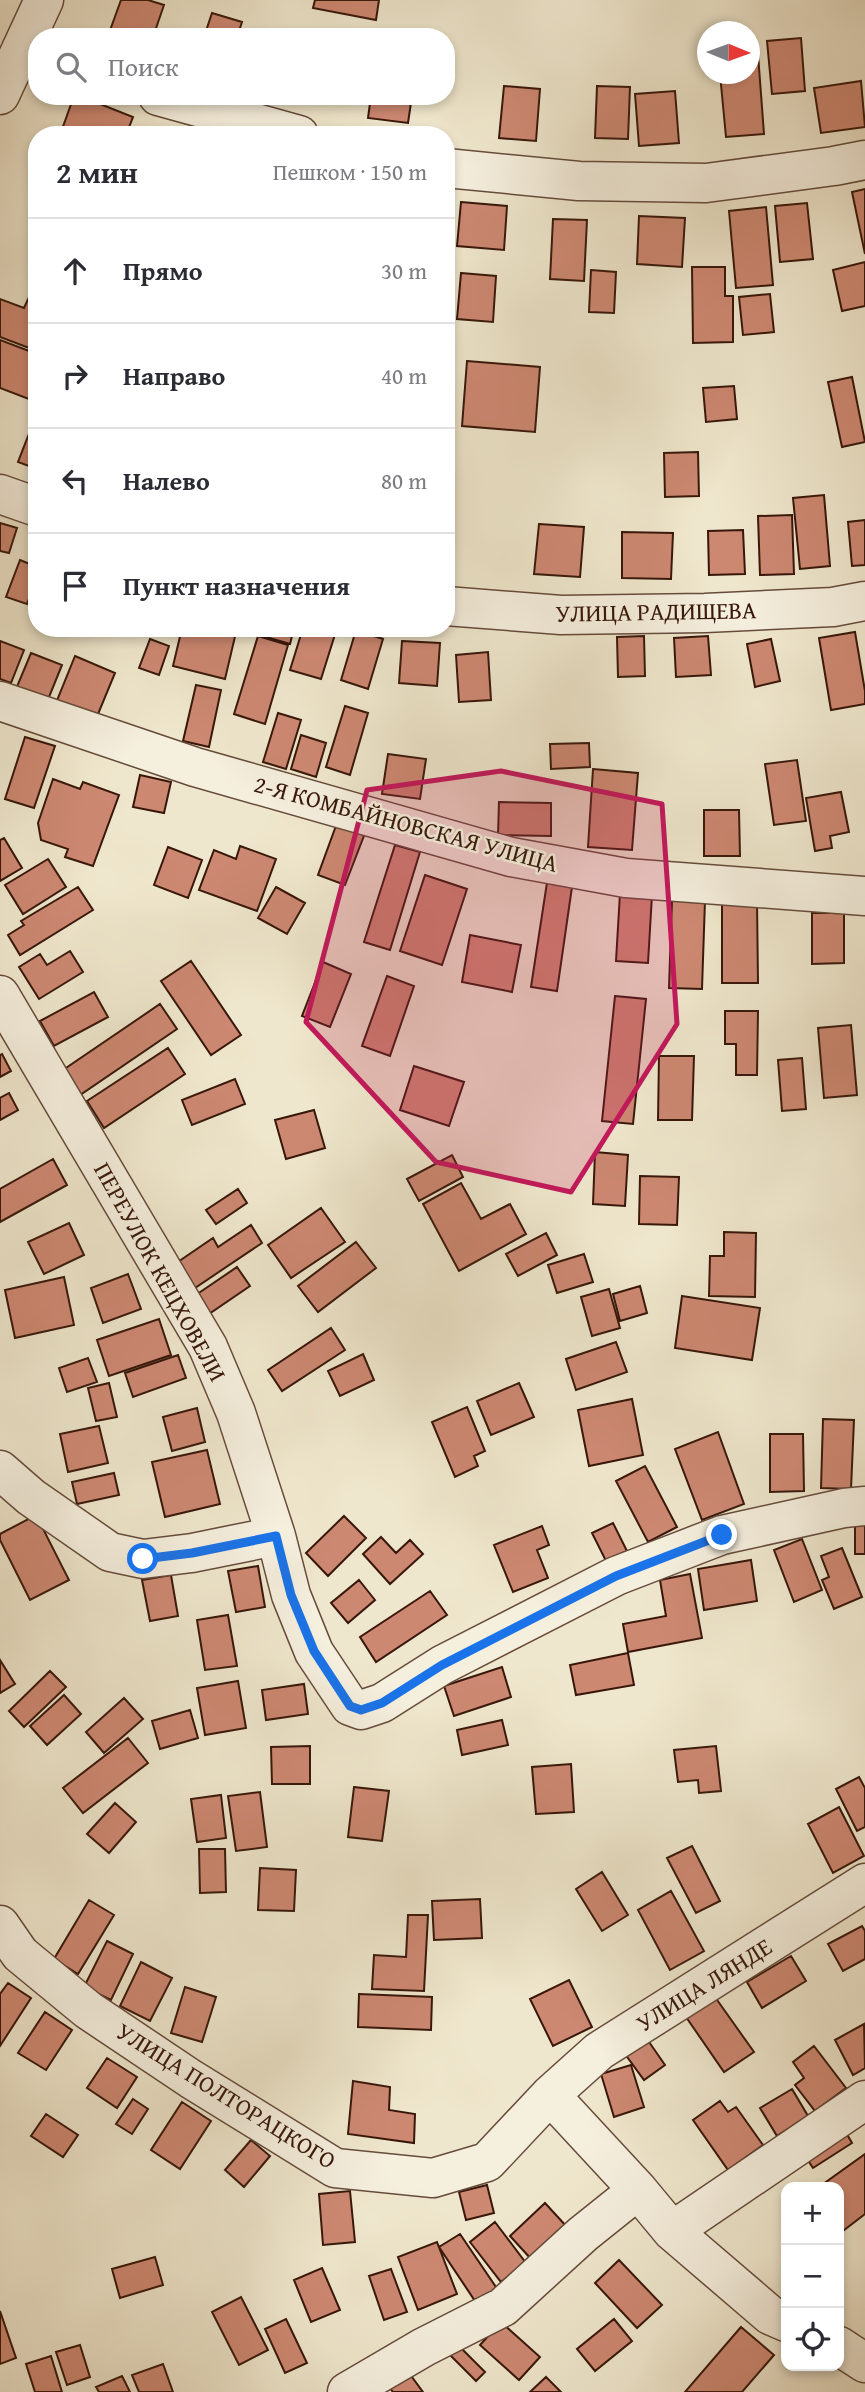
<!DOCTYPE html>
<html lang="ru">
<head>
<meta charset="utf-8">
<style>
	:root { --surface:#fff; --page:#f2f2f3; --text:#2b2b33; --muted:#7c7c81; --line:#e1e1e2 }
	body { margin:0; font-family:"Gentium Book Plus",serif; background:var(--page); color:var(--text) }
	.controls { position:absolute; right:21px; bottom:21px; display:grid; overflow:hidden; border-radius:14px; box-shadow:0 4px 10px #0003 }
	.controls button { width:63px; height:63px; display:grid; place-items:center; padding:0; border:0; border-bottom:2px solid var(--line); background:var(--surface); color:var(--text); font:35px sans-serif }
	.compass { position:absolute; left:697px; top:21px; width:63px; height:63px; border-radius:50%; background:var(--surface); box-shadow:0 4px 10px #0003; rotate:91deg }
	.stop { position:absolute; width:21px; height:21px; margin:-16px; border:5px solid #1a73e8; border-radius:50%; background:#fff }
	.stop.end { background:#1a73e8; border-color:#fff; box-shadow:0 2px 7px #0008 }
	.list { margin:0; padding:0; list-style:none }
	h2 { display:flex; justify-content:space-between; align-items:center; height:91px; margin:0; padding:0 28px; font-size:30px }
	h2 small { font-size:23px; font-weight:400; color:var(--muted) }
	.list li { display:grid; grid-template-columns:46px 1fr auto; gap:21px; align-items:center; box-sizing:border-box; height:105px; padding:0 28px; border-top:2px solid var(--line) }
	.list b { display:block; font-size:26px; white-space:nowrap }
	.list em { font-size:23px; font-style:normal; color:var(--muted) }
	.icon { flex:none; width:38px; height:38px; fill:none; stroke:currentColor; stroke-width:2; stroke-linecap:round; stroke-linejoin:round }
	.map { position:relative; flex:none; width:865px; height:2392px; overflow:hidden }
	.search { position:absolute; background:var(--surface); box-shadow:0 4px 10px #0003; left:28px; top:28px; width:427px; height:77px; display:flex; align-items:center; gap:18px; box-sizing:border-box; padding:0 24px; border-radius:28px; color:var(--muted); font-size:26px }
	.panel { position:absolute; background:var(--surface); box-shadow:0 4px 10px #0003; left:28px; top:126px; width:427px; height:511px; border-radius:28px }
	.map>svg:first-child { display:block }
</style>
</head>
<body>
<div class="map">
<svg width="865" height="2392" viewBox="0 0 865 2392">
	<rect width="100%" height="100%" fill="#efe7cd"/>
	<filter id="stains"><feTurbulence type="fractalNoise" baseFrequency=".00286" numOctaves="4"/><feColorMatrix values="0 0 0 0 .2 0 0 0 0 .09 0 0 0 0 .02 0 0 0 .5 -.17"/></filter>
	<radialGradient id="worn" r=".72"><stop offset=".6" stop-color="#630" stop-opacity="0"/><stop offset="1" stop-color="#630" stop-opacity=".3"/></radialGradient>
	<!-- building -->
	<path fill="#cd8872" stroke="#38170a" stroke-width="2" d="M121,0H148L164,5L153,37L108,36Z
		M315,0H379L376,20L313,8Z
		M212,13L242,22L237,37H204Z
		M801,38L805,91L772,94L767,41Z
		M758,54L764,134L726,137L720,74H750V55Z
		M861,81L865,127L821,133L814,88Z
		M504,86L540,89L536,141L499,138Z
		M597,86L630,87L628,139L595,138Z
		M675,91L679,143L639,146L635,94Z
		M74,96H80L133,117L126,135H60Z
		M371,96H412L408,123L368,118Z
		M865,189V254L852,192Z
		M461,202L507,206L504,250L457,246Z
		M807,203L813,259L780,262L775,206Z
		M766,207L773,285L736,288L729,211Z
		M639,216L685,218L682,267L637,264Z
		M553,219L587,220L584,281L550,279Z
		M865,262V306L842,311L833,270Z
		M692,267H725V296H733V342L693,343Z
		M591,270L616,272L614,313L589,312Z
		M461,273L496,276L493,322L457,319Z
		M770,294L774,332L743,335L739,297Z
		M29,297L37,300V351L0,337V299L24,308Z
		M0,340L37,354V393L34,401L0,388Z
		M467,361L540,367L535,432L462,426Z
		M852,377L865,442L842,447L828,382Z
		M734,386L737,419L706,422L703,388Z
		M37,413V469L18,462Z
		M698,452L699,496L665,497L664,453Z
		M824,495L830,566L800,569L793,498Z
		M792,515L794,574L760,575L758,516Z
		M865,520V565L852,566L848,522Z
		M0,523L17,528L9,553L0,551Z
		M539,524L584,527L580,577L534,574Z
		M743,530L745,574L709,575L708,531Z
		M622,532L673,533L671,579L622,578Z
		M20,560L37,567V578L27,604L6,597Z
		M182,628H237L225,679L173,666Z
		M254,628H294L290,644L253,633Z
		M303,628H337L321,679L290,670Z
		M356,630L383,639L368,689L341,680Z
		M855,632L865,691V704L831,710L819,638Z
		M258,636L288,645L265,724L234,714Z
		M644,636L645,676L618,677L617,637Z
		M708,636L711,675L676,677L674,638Z
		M150,639L169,646L159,675L139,668Z
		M771,639L780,681L755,687L747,644Z
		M0,641L24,650L11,683L0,679Z
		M402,641L440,643L437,686L399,683Z
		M488,652L491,700L459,702L456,655Z
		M31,653L62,665L47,702L16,689Z
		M75,656L115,673L96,719L56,703Z
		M196,685L221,690L209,747L183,741Z
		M345,706L368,713L350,775L326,767Z
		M278,713L301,720L286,769L263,762Z
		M301,735L326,743L316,777L291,769Z
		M25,737L55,746L34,808L5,799Z
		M589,743L590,767L551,769L550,744Z
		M388,754L426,759L420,799L382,794Z
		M797,760L806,821L774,825L765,764Z
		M593,769L638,773L632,850L588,847Z
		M140,775L171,782L164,813L133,807Z
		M53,779L80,789L83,782L119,795L93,866L65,857L68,849L41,840L38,823Z
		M841,792L849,832L830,836L832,848L815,851L806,798Z
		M499,802L551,803V836L498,835Z
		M704,810H739L740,856H704Z
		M337,823L365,833L345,885L318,875Z
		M4,838L22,868L0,881V840Z
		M395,845L420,852L390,950L364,942Z
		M240,846L276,859L257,911L199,890L214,850L236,859Z
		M168,847L202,860L188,898L154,885Z
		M48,859L66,887L23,914L5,885Z
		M425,875L467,889L442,965L400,951Z
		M548,876L573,880L557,991L531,987Z
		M78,887L93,910L20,955L8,935L24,925L21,921Z
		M276,887L305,903L287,934L258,918Z
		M620,893L652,895L648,963L616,961Z
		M672,899L705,900L702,989L669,988Z
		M757,900L758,983H722V901Z
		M812,913H844V963L812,964Z
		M470,935L521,945L512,992L462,982Z
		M70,951L83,972L39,999L19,967L40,954L47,965Z
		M191,961L241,1035L211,1055L161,981Z
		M323,962L351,974L330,1027L302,1016Z
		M387,976L414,986L390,1056L362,1046Z
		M94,992L108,1017L54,1046L40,1021Z
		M615,996L646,999L633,1124L602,1121Z
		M160,1004L177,1029L80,1095L63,1070Z
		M725,1011H758L757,1075H736V1044H725Z
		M851,1025L857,1095L824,1098L818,1028Z
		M168,1048L185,1074L104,1128L87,1101Z
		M2,1054L11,1071L0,1077V1055Z
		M659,1056H694L692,1120H658Z
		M802,1058L806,1109L782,1111L778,1060Z
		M414,1066L464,1082L449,1126L400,1110Z
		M235,1079L245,1104L192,1125L182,1100Z
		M9,1093L18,1110L0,1120V1098Z
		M314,1110L325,1148L286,1159L275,1120Z
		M595,1152L628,1155L625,1206L593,1204Z
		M452,1155L463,1177L419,1201L407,1179Z
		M53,1159L67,1185L0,1222V1189Z
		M640,1176L679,1177L677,1225L639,1224Z
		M461,1183L481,1219L510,1204L526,1234L459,1271L423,1204Z
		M238,1189L247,1203L216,1224L206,1210Z
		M321,1208L345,1242L291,1278L268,1245Z
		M69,1223L84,1255L44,1274L28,1242Z
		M251,1225L262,1243L189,1292L172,1266L213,1238L218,1247Z
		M724,1232L756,1233L755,1297L709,1296L710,1256H724Z
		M546,1233L557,1255L518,1276L506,1254Z
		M356,1242L376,1268L318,1312L298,1286Z
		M584,1254L593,1282L557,1293L548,1265Z
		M237,1267L250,1286L203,1318L190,1299Z
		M128,1274L141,1309L103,1323L91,1288Z
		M64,1277L74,1325L15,1338L5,1290Z
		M640,1286L647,1313L620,1321L613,1294Z
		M609,1289L620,1328L592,1336L581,1297Z
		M682,1296L760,1308L752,1360L675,1348Z
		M159,1319L171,1355L109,1376L97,1340Z
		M331,1328L345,1350L282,1391L268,1370Z
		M616,1342L627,1372L576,1390L566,1359Z
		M363,1354L374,1380L340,1396L328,1371Z
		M178,1355L186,1378L133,1397L125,1373Z
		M88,1358L97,1382L67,1392L59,1368Z
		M109,1383L117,1417L96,1421L88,1388Z
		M519,1383L534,1417L491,1435L477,1401Z
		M632,1399L643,1455L589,1466L578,1410Z
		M467,1407L485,1451L474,1456L478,1466L455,1477L432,1422Z
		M197,1408L205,1442L172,1451L163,1417Z
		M823,1419L854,1420L851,1489L821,1488Z
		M99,1426L108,1463L68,1472L60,1434Z
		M718,1432L744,1504L702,1520L675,1449Z
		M770,1434H803L804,1491L770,1492Z
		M207,1450L220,1504L165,1517L152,1462Z
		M645,1466L677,1527L648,1542L616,1481Z
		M114,1473L119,1495L77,1504L72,1482Z
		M36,1515L69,1580L30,1600L0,1540V1534Z
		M344,1516L366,1538L328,1576L306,1553Z
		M855,1522H865V1554H855Z
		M613,1523L627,1551L606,1561L592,1533Z
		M542,1526L549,1545L537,1550L548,1578L513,1592L494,1545Z
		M381,1537L396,1553L410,1540L423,1554L390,1584L363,1554Z
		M802,1539L822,1590L794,1602L774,1550Z
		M842,1548L862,1597L834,1609L822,1580L829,1577L821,1556Z
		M751,1560L757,1601L704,1610L698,1569Z
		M258,1566L265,1607L236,1612L228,1571Z
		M690,1574L702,1638L628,1652L623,1624L666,1616L660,1580Z
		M171,1575L178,1616L150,1621L142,1580Z
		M359,1580L375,1600L348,1623L331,1603Z
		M430,1591L447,1615L376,1662L360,1637Z
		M228,1615L237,1666L205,1670L197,1620Z
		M628,1653L634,1685L576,1695L570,1665Z
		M0,1660L15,1684L0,1693Z
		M502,1667L511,1697L454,1716L444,1686Z
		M50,1671L66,1687L24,1727L9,1711Z
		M238,1681L246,1728L205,1735L197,1688Z
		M304,1684L308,1714L266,1720L262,1690Z
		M64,1695L81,1714L47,1745L30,1726Z
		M124,1698L143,1719L104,1753L86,1732Z
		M190,1710L198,1738L160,1749L152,1721Z
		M502,1720L508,1745L462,1755L457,1730Z
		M128,1738L148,1763L83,1813L63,1788Z
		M310,1746V1784H272L271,1747Z
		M716,1746L721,1791L699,1793L698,1780L678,1782L674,1750Z
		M571,1764L574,1812L536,1814L532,1767Z
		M859,1777L865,1788V1827L857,1831L836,1789Z
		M354,1787L389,1791L382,1841L348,1837Z
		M260,1792L267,1847L236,1851L228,1796Z
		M221,1795L226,1838L197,1842L191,1799Z
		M115,1803L136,1822L109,1853L87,1834Z
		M839,1807L864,1856L833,1873L808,1824Z
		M692,1846L720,1901L696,1913L667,1858Z
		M199,1849H225L226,1892L200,1893Z
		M260,1868L296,1870L294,1911L258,1910Z
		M602,1872L628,1915L602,1931L576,1889Z
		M671,1891L704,1951L670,1970L638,1910Z
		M480,1899L482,1938L434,1940L432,1901Z
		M89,1900L114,1915L78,1974L54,1959Z
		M408,1915H428L424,1991L372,1989L374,1955L406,1957Z
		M862,1926L865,1931V1959L843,1971L828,1944Z
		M107,1941L133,1954L111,2000L84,1987Z
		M791,1956L806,1981L762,2008L747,1982Z
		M141,1962L172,1978L150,2021L120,2006Z
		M569,1980L592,2027L553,2046L530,1999Z
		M8,1983L31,1998L0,2046V1994Z
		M185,1987L216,1997L202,2042L171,2033Z
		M359,1994L432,1997L431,2030L358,2027Z
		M715,1997L754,2052L724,2072L686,2017Z
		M45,2012L72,2030L46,2070L18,2053Z
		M864,2024L865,2068L853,2075L835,2040Z
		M647,2039L665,2065L644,2080L625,2054Z
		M814,2046L846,2088L815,2111L795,2085L804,2078L793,2062Z
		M107,2058L137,2077L117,2108L87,2088Z
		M631,2065L644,2107L614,2117L601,2074Z
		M353,2081L390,2087L389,2110L415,2114L414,2143L348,2134Z
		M792,2089L808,2116L777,2136L760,2108Z
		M133,2099L148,2109L132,2134L116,2124Z
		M720,2101L728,2112L736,2107L763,2145L728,2170L693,2120Z
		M182,2102L211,2121L180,2169L151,2150Z
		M46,2114L78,2135L63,2157L31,2136Z
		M841,2124L852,2143L813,2168L801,2150Z
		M251,2140L270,2156L244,2187L225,2170Z
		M865,2154V2214L839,2234V2187H819Z
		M487,2185L494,2213L466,2220L459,2192Z
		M350,2191L355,2242L323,2245L319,2194Z
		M545,2203L567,2227L532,2260L510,2236Z
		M495,2222L526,2263L501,2282L470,2242Z
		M460,2234L498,2290L477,2304L439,2247Z
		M437,2242L457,2294L418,2310L398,2257Z
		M155,2257L163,2285L120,2298L112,2269Z
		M619,2260L662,2305L637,2328L595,2283Z
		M322,2268L340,2310L311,2322L294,2280Z
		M391,2269L407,2312L384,2320L369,2276Z
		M241,2297L268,2350L239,2365L212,2312Z
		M0,2311L16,2358L0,2364Z
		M286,2319L307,2363L285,2373L265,2329Z
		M614,2319L632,2341L595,2371L577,2349Z
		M501,2322L540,2357L519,2380L480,2345Z
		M741,2327L774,2355L742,2392H685Z
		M455,2342L485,2372L476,2381L446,2351Z
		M80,2345L90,2377L67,2385L56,2352Z
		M51,2356L62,2392H35L26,2364Z
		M163,2364L173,2392H139L132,2375Z
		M409,2373L423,2392H393L389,2387Z
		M122,2376L130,2392H99L96,2387Z
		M546,2377L561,2392H530Z"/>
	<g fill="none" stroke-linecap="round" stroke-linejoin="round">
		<defs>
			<path id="minor" d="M0,95L44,0
				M158,96L299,135
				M446,168L579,181L706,183L834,166L865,160
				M0,494L37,507
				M446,606L561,615L705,613L833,607L865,601
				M0,701L195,767L511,857L626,878L865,896
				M0,995L208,1347L236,1413L276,1536L291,1595L314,1652L350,1706L361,1710L382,1703L442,1665L616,1576L722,1535L844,1508L865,1506
				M0,1470L31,1497L110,1552L143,1559L192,1553L276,1536
				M0,1925L20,1954L88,2010L191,2079L335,2168L433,2178L487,2162L550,2095L599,2051L865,1883
				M550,2095L638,2190L672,2231L770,2315L786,2322
				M672,2231L865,2100
				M839,2346L865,2363
				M347,2392L424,2347L503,2307L583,2234L638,2190"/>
		</defs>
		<!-- minor casing -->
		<use href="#minor" stroke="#664b3b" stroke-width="41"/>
		<!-- minor -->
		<use href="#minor" stroke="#f5efde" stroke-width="38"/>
	</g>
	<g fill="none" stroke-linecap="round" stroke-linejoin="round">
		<!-- route -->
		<path stroke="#1a73e8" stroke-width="9" d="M143,1559L192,1553L276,1536L291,1595L314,1651L350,1706L361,1710L382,1703L442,1665L616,1576L722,1535"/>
	</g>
	<!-- marked area -->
	<path fill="#c2185b" fill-opacity="0.2" stroke="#c2185b" stroke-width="5" stroke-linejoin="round" d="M501,771L662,804L677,1024L571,1192L436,1162L306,1022L367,790Z"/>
	<g text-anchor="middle" stroke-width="5" stroke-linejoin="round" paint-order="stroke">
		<!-- street labels -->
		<g font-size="24" fill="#38170a" stroke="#f5efde">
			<text transform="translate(656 612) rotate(-1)" y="8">УЛИЦА РАДИЩЕВА</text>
			<text transform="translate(406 824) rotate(15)" y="8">2-Я КОМБАЙНОВСКАЯ УЛИЦА</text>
			<text transform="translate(160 1272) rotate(61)" y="8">ПЕРЕУЛОК КЕЦХОВЕЛИ</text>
			<text transform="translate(704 1985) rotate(-32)" y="8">УЛИЦА ЛЯНДЕ</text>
			<text transform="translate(226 2096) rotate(32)" y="8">УЛИЦА ПОЛТОРАЦКОГО</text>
		</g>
	</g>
	<rect width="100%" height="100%" filter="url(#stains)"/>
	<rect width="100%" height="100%" fill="url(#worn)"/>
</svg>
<div class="controls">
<button>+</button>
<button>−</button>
<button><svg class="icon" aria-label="locate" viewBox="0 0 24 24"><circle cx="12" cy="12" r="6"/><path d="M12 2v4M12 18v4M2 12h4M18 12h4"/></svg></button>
</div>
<svg class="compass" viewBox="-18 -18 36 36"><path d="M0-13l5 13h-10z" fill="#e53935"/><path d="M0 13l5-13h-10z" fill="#7c7c81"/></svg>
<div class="stop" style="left:143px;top:1559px"></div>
<div class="stop end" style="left:722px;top:1535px"></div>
<div class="search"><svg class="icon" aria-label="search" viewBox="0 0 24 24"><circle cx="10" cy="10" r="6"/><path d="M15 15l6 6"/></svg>Поиск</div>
<section class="panel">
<h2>2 мин<small>Пешком · 150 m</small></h2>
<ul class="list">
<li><svg class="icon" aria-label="ahead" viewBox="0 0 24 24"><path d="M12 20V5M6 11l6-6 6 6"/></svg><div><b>Прямо</b></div><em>30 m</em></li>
<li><svg class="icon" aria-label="right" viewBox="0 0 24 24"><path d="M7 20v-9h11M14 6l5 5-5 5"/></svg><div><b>Направо</b></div><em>40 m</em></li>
<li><svg class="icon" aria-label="left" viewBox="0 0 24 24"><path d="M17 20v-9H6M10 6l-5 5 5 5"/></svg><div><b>Налево</b></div><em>80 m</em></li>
<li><svg class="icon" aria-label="arrive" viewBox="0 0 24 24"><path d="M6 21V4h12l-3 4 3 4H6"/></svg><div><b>Пункт назначения</b></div></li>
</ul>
</section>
</div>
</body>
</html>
